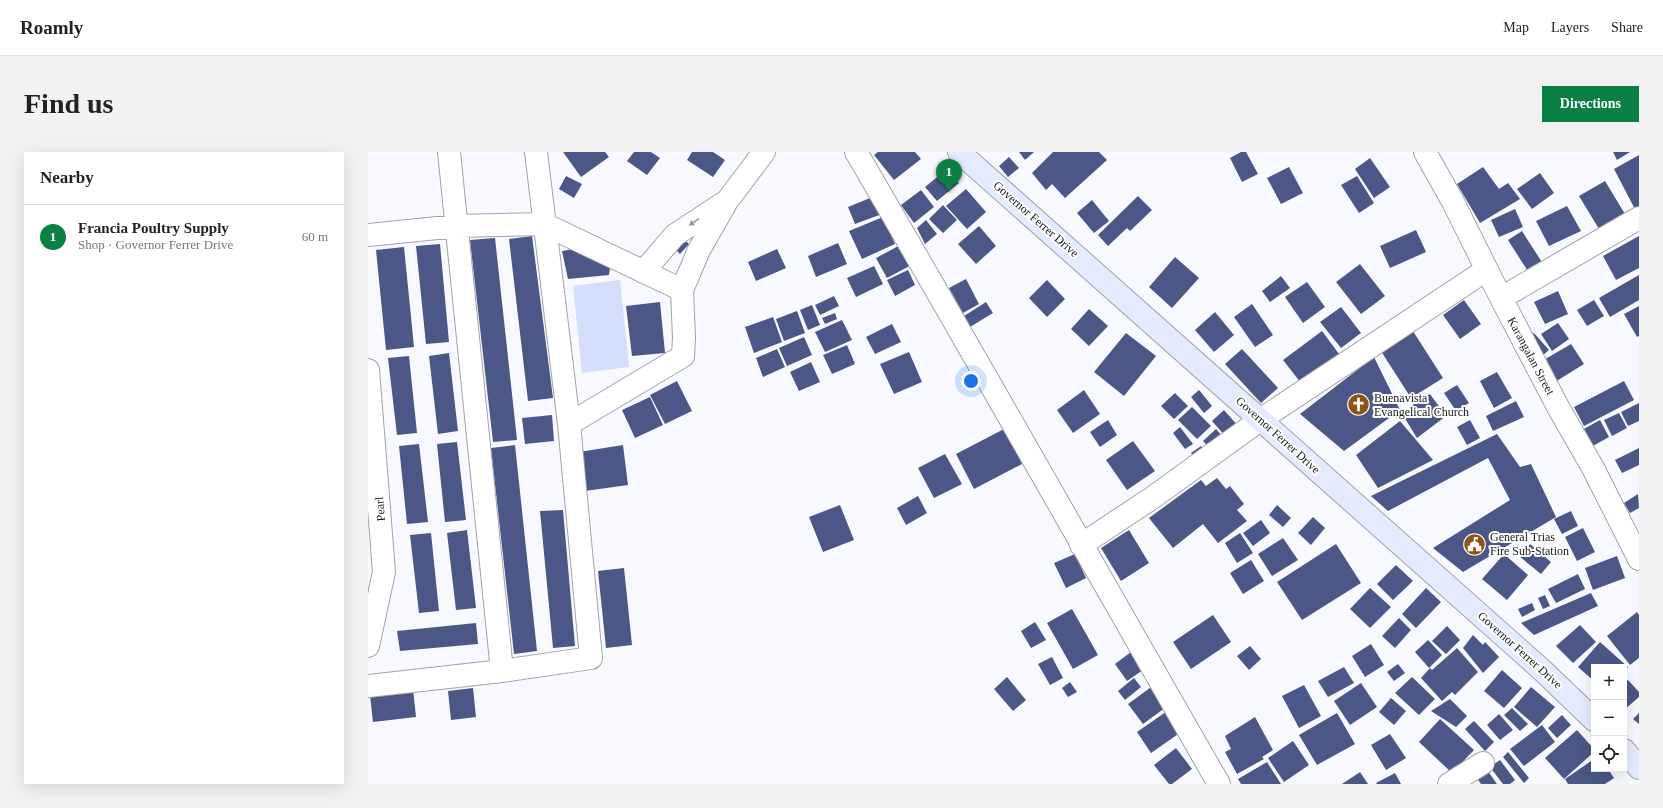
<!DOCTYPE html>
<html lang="en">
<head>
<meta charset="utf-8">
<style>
	:root { --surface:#fff; --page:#f2f2f2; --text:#222; --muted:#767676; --line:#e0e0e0; --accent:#0b8043 }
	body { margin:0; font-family:"Times New Roman",serif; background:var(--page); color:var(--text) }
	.controls { position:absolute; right:12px; bottom:12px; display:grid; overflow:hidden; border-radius:0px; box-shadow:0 4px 16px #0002 }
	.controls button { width:36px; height:36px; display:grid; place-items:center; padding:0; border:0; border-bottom:1px solid var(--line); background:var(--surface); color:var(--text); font:20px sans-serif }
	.you { position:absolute; left:603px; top:229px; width:14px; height:14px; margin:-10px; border:3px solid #fff; border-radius:50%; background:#1a73e8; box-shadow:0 0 0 6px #1a73e833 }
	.badge { display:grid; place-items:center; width:26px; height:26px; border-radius:50%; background:var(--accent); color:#fff; font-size:13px; font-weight:700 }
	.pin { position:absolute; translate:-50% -33px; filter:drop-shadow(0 1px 2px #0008) }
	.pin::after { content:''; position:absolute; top:21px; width:14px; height:12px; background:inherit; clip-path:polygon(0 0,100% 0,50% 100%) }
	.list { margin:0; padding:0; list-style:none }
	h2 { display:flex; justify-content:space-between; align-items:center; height:52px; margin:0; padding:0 16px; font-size:17px }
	h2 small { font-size:13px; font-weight:400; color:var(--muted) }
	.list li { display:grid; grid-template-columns:26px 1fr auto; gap:12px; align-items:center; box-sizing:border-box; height:64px; padding:0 16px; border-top:1px solid var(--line) }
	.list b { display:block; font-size:15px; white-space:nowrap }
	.list p { margin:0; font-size:13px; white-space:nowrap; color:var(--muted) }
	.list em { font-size:13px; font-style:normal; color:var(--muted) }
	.icon { flex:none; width:22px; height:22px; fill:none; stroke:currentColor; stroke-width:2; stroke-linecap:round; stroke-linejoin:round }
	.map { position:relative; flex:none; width:1271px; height:632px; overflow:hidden; border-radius:0px }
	header { display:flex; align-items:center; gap:24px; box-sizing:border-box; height:56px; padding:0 20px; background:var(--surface); border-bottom:1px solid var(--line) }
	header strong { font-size:19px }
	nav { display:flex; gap:22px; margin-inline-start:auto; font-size:14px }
	.intro { display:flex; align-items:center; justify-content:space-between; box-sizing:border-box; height:96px; padding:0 24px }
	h1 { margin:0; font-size:28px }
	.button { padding:10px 18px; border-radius:0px; background:var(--accent); color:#fff; font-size:14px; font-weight:700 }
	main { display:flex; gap:24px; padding:0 24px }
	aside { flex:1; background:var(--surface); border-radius:0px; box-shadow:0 4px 16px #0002 }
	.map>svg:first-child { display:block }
</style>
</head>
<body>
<header>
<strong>Roamly</strong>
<nav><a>Map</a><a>Layers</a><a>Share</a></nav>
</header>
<div class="intro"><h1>Find us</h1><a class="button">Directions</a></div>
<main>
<aside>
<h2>Nearby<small></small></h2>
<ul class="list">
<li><span class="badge">1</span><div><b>Francia Poultry Supply</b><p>Shop · Governor Ferrer Drive</p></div><em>60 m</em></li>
</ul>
</aside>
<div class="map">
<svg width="1271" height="632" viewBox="0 0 1271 632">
	<rect width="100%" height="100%" fill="#f7f9ff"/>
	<!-- green -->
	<path fill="#d4ddf9" d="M252,128L261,215L214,221L205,134Z"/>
	<!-- building -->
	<path fill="#4a5787" d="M195,0H237L241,5L213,25Z
		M266,0H283L292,6L279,23L259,9Z
		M324,0H345L357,8L345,25L319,8Z
		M510,0H547L553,7L526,28L506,3Z
		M651,0H666L657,8Z
		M685,0H731L739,8L697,46L684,32L678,38L664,21Z
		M873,0H878L890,22L874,30L862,6Z
		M1245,0H1262L1249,8Z
		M1271,3V59L1269,61L1246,17Z
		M641,5L651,16L640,25L631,14Z
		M1002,6L1022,35L1006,46L987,17Z
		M921,15L935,41L913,52L899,26Z
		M1115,15L1131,37L1140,31L1152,47L1112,71L1089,32Z
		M579,17L591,31L569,49L557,35Z
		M1172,21L1186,41L1164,57L1149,37Z
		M198,24L214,32L206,46L191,37Z
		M989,24L1006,51L991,61L973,33Z
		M1237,29L1260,67L1234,82L1211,44Z
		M598,37L618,60L599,77L578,54Z
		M553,38L566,55L546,71L533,53Z
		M507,44L514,62L487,72L480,55Z
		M770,44L784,58L762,79L759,76L740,94L730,83Z
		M724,48L741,69L726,81L709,61Z
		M575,53L589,68L575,81L561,67Z
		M1199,54L1213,79L1181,94L1168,69Z
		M1147,57L1155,75L1131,85L1123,68Z
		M515,65L527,92L494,107L481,79Z
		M558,68L569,82L557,92L549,76Z
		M611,74L628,94L608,112L590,92Z
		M1048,78L1058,100L1022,116L1012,94Z
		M1154,79L1177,115L1163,124L1140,88Z
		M164,84L185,246L160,249L141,87Z
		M1271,84V116L1248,128L1235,104Z
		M127,86L149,288L125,290L102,88Z
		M315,86L321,92L312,102L306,96Z
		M470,91L479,112L448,125L440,104Z
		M536,91L547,111L519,126L508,106Z
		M72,92L81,190L58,192L48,94Z
		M36,95L46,195L18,198L8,98Z
		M211,96L242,116L241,123L200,127L194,99Z
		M409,97L418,116L388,129L380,110Z
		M807,105L831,126L804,156L781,135Z
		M992,112L1017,144L993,162L968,130Z
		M506,114L515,132L488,145L479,126Z
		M540,118L547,133L527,144L519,128Z
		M1271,123V148L1242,165L1231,146Z
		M913,124L922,136L902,150L894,139Z
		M598,127L611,152L595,161L581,136Z
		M679,128L697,147L679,165L661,146Z
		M939,130L957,155L935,171L917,145Z
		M1190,139L1200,162L1177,172L1166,150Z
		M466,144L471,154L452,163L447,153Z
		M1096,148L1113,172L1092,187L1075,163Z
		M1226,148L1236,164L1219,174L1209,158Z
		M292,150L297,201L264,204L258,154Z
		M618,150L625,161L602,175L596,164Z
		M884,152L905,183L887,195L866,165Z
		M444,153L452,173L440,178L432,158Z
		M1271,154V184L1269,185L1256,162Z
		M973,155L993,181L973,196L952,170Z
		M721,157L740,174L721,194L703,177Z
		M429,159L437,181L416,189L408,167Z
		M847,160L866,183L846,200L827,178Z
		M467,161L469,167L457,172L454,166Z
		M405,165L414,190L386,201L377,175Z
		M474,168L484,188L457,200L447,180Z
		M1190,171L1201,187L1184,199L1173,182Z
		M524,172L533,190L507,202L498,185Z
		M1043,176L1075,226L1043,246L1011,196Z
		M954,179L971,202L933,231L915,208Z
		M758,181L788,204L756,244L726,220Z
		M1166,181L1181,198L1174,204L1158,188Z
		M436,185L444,203L419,214L411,196Z
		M1203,192L1216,212L1187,230L1174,209Z
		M479,193L487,212L464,222L455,203Z
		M409,197L417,215L395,225L388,206Z
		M874,197L910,236L893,251L857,212Z
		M541,200L554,230L526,242L512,212Z
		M81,201L90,279L70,282L61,204Z
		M41,204L49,281L29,283L20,206Z
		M1006,205L1032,258L976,299L932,262Z
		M443,210L452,230L431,239L422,220Z
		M1129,220L1144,246L1126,256L1112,229Z
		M309,229L324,259L297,272L282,243Z
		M1256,229L1266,248L1216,274L1206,255Z
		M1089,233L1101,251L1088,259L1076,241Z
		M716,238L732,262L705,281L689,258Z
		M831,238L844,254L836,261L823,245Z
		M807,241L820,254L806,267L793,254Z
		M1062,242L1078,264L1049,286L1033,260Z
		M282,245L295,273L267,286L254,258Z
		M1148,249L1156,265L1125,279L1118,264Z
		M1271,251V269L1260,274L1253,260Z
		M824,255L843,274L829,287L810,268Z
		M856,258L871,275L859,286L844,269Z
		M1251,261L1259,276L1244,284L1236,268Z
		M184,263L186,289L157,292L154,266Z
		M740,268L749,283L732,295L722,280Z
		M1102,268L1112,286L1099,293L1089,275Z
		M1232,268L1241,285L1223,295L1214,278Z
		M1032,269L1065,308L1010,336L988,303Z
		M812,275L825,292L817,297L805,281Z
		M636,277L654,312L606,337L588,302Z
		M848,277L857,287L845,299L835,289Z
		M1129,282L1152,315L1163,312L1188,365L1095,420L1065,396L1142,348L1120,306L1020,359L1003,344Z
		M765,289L787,319L759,338L738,308Z
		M89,290L98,368L77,370L69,292Z
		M51,292L60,370L39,372L31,294Z
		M147,293L169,499L146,502L123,296Z
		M255,293L260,333L217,339L211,300Z
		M833,294L840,304L831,311L823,301Z
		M1271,296V313L1254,321L1247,308Z
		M577,302L594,332L566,346L550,316Z
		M849,326L858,337L862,334L876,352L869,358L879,369L850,391L835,372L805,396L781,366L833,328L838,334Z
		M1270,342L1271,356L1262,361L1256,351Z
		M550,344L559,361L538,373L529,356Z
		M472,353L486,388L455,400L441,365Z
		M909,353L923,366L915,375L901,363Z
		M195,358L207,494L185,496L172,359Z
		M1203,359L1210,374L1194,382L1186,367Z
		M945,365L957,376L943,393L930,381Z
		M893,368L902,381L885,394L875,381Z
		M1215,376L1227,400L1209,409L1197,385Z
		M99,378L108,456L88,458L79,381Z
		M761,378L781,411L753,429L733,396Z
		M63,381L71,459L51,461L42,383Z
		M872,381L885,401L869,411L857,391Z
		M915,386L930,408L904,424L890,402Z
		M968,392L993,431L934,468L909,430Z
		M1162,392L1183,410L1173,422L1152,405Z
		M707,402L718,426L698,436L686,411Z
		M1136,402L1160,423L1139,448L1114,427Z
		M1249,404L1257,426L1225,438L1217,416Z
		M883,408L896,429L875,442L862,421Z
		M1028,413L1045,429L1025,448L1009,432Z
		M256,416L264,493L238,496L230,419Z
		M1210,422L1217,437L1188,451L1180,437Z
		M1002,436L1023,455L1002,476L982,457Z
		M1058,436L1073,450L1048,476L1034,462Z
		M1223,441L1230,454L1166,483L1153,471Z
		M1177,443L1182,454L1175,457L1170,446Z
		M1164,451L1167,458L1154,465L1150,457Z
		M704,457L730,503L705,517L679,471Z
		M1269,460L1271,463V506L1262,513L1239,484Z
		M845,463L863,490L823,517L805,490Z
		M1031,466L1043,478L1027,496L1014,484Z
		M667,470L678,488L663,496L653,479Z
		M108,471L110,492L32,499L29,479Z
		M1212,473L1228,490L1205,511L1188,494Z
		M1079,474L1092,488L1078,502L1064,489Z
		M1105,483L1115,493L1117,490L1131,505L1115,521L1095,496Z
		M1060,488L1074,503L1061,516L1047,500Z
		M1232,490L1260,515L1256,520V515H1226V529L1210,515Z
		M1003,492L1016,513L997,525L984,504Z
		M882,494L893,507L881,518L869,504Z
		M1089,496L1110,520L1087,543L1084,540L1074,549L1053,526L1062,516L1064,518Z
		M763,500L775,518L759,529L747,512Z
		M684,505L695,526L682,533L670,512Z
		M1030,512L1037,521L1026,529L1019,520Z
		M976,515L986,531L960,545L950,529Z
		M1134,518L1154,536L1136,556L1116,539Z
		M639,525L658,548L645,559L626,537Z
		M1044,525L1067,547L1051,563L1027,541Z
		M766,526L773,535L757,548L750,539Z
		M1260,528L1271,540V545L1256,558V531Z
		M702,530L709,540L700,545L694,536Z
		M993,531L1009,555L982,573L966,549Z
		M786,533L801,553L775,572L760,552Z
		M936,533L953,564L931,576L914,544Z
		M1163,535L1187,555L1169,575L1146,555Z
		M105,536L108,565L83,568L80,539Z
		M45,537L48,565L5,570L2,543Z
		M1023,546L1038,559L1026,573L1011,560Z
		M1082,547L1099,564L1088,575L1063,559Z
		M1144,556L1160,572L1152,579L1136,563Z
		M802,557L816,578L783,601L769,580Z
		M969,561L987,592L949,613L931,583Z
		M1271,561V572L1265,567Z
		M1131,562L1145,578L1132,588L1119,573Z
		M1194,563L1203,573L1189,586L1180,576Z
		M887,565L905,598L894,605L896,607L869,622L857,600L863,597L857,584Z
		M1072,567L1106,598L1084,621L1051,590Z
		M1106,569L1126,590L1117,599L1097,577Z
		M1174,573L1187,590L1156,614L1142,597Z
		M1209,578L1226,597V600L1196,627L1177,606Z
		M1022,582L1038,606L1018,618L1003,593Z
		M925,589L941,613L916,630L900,606Z
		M808,596L824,617L804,632H801L786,613Z
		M1140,600L1161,626L1156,631L1135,605Z
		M1226,607V617H1240L1246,626L1237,632H1200L1197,627Z
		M1132,608L1147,628L1142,632H1135L1122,615Z
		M899,610L913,632H873L870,627Z
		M1117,615L1129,632H1113L1106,622Z
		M992,620L1000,632H974Z
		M1027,621L1033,632H1009L1008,631Z"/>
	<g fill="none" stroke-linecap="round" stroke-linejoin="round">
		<defs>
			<path id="minor" d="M81,0L134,519
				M488,0C611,210 730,422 851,632
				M1057,0L1084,48L1133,146L1190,255L1225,316L1271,407
				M0,83L89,74L176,72L314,138
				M275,120L307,83L354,52
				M1133,146L1271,66
				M0,218L16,420L0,494
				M201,272L315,204L316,186L314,138L331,98L359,49L396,0
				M713,393L784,346L892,268L1118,118
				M0,534L134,519L223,506L201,272L168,0
				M1081,632L1115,611"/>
			<path id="secondary" d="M591,0L1174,518L1226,568
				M1256,598L1271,616"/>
		</defs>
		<!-- minor casing -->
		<use href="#minor" stroke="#a1a3a9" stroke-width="24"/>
		<!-- secondary casing -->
		<use href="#secondary" stroke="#a1a3a9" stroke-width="24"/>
		<!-- minor -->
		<use href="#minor" stroke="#fff" stroke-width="22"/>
		<!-- secondary -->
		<use href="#secondary" stroke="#e5ebfe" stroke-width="22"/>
	</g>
	<!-- one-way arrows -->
	<defs><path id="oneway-solid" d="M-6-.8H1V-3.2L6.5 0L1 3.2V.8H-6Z"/></defs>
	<use fill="#969798" href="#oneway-solid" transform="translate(326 70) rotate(146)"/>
	<!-- icons -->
	<defs>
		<symbol id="church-disc" viewBox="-11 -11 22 22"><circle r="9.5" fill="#8f5312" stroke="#fff"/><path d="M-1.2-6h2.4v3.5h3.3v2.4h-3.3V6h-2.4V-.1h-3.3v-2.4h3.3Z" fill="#fff"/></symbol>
		<symbol id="civic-disc" viewBox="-11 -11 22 22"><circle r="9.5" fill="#8f5312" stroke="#fff"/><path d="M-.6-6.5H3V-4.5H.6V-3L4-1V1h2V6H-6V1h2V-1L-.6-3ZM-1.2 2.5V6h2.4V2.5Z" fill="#fff"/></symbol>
	</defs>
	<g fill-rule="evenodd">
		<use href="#church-disc" x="978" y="240" width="25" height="25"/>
		<use href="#civic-disc" x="1094" y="380" width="25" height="25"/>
	</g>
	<g text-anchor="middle" stroke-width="4" stroke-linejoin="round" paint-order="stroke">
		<!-- street labels -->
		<g font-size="12" fill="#161719" stroke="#fff">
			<text transform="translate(668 67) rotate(41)" y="4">Governor Ferrer Drive</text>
			<text transform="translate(1163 204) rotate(62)" y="4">Karangalan Street</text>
			<text transform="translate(910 283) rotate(42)" y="4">Governor Ferrer Drive</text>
			<text transform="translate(12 357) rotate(-95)" y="4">Pearl</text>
			<text transform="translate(1152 498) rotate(42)" y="4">Governor Ferrer Drive</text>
		</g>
		<!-- poi labels -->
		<g font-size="12" fill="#161719" stroke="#fff" text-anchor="start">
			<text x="1006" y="250">Buenavista<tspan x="1006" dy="14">Evangelical Church</tspan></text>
			<text x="1122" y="389">General Trias<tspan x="1122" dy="14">Fire Sub-Station</tspan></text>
		</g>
	</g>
</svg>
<div class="controls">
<button>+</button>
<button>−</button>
<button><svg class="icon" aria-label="locate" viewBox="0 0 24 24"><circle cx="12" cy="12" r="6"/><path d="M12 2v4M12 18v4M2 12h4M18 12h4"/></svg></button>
</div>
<div class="you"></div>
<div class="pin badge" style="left:581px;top:40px">1</div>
</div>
</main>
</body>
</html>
